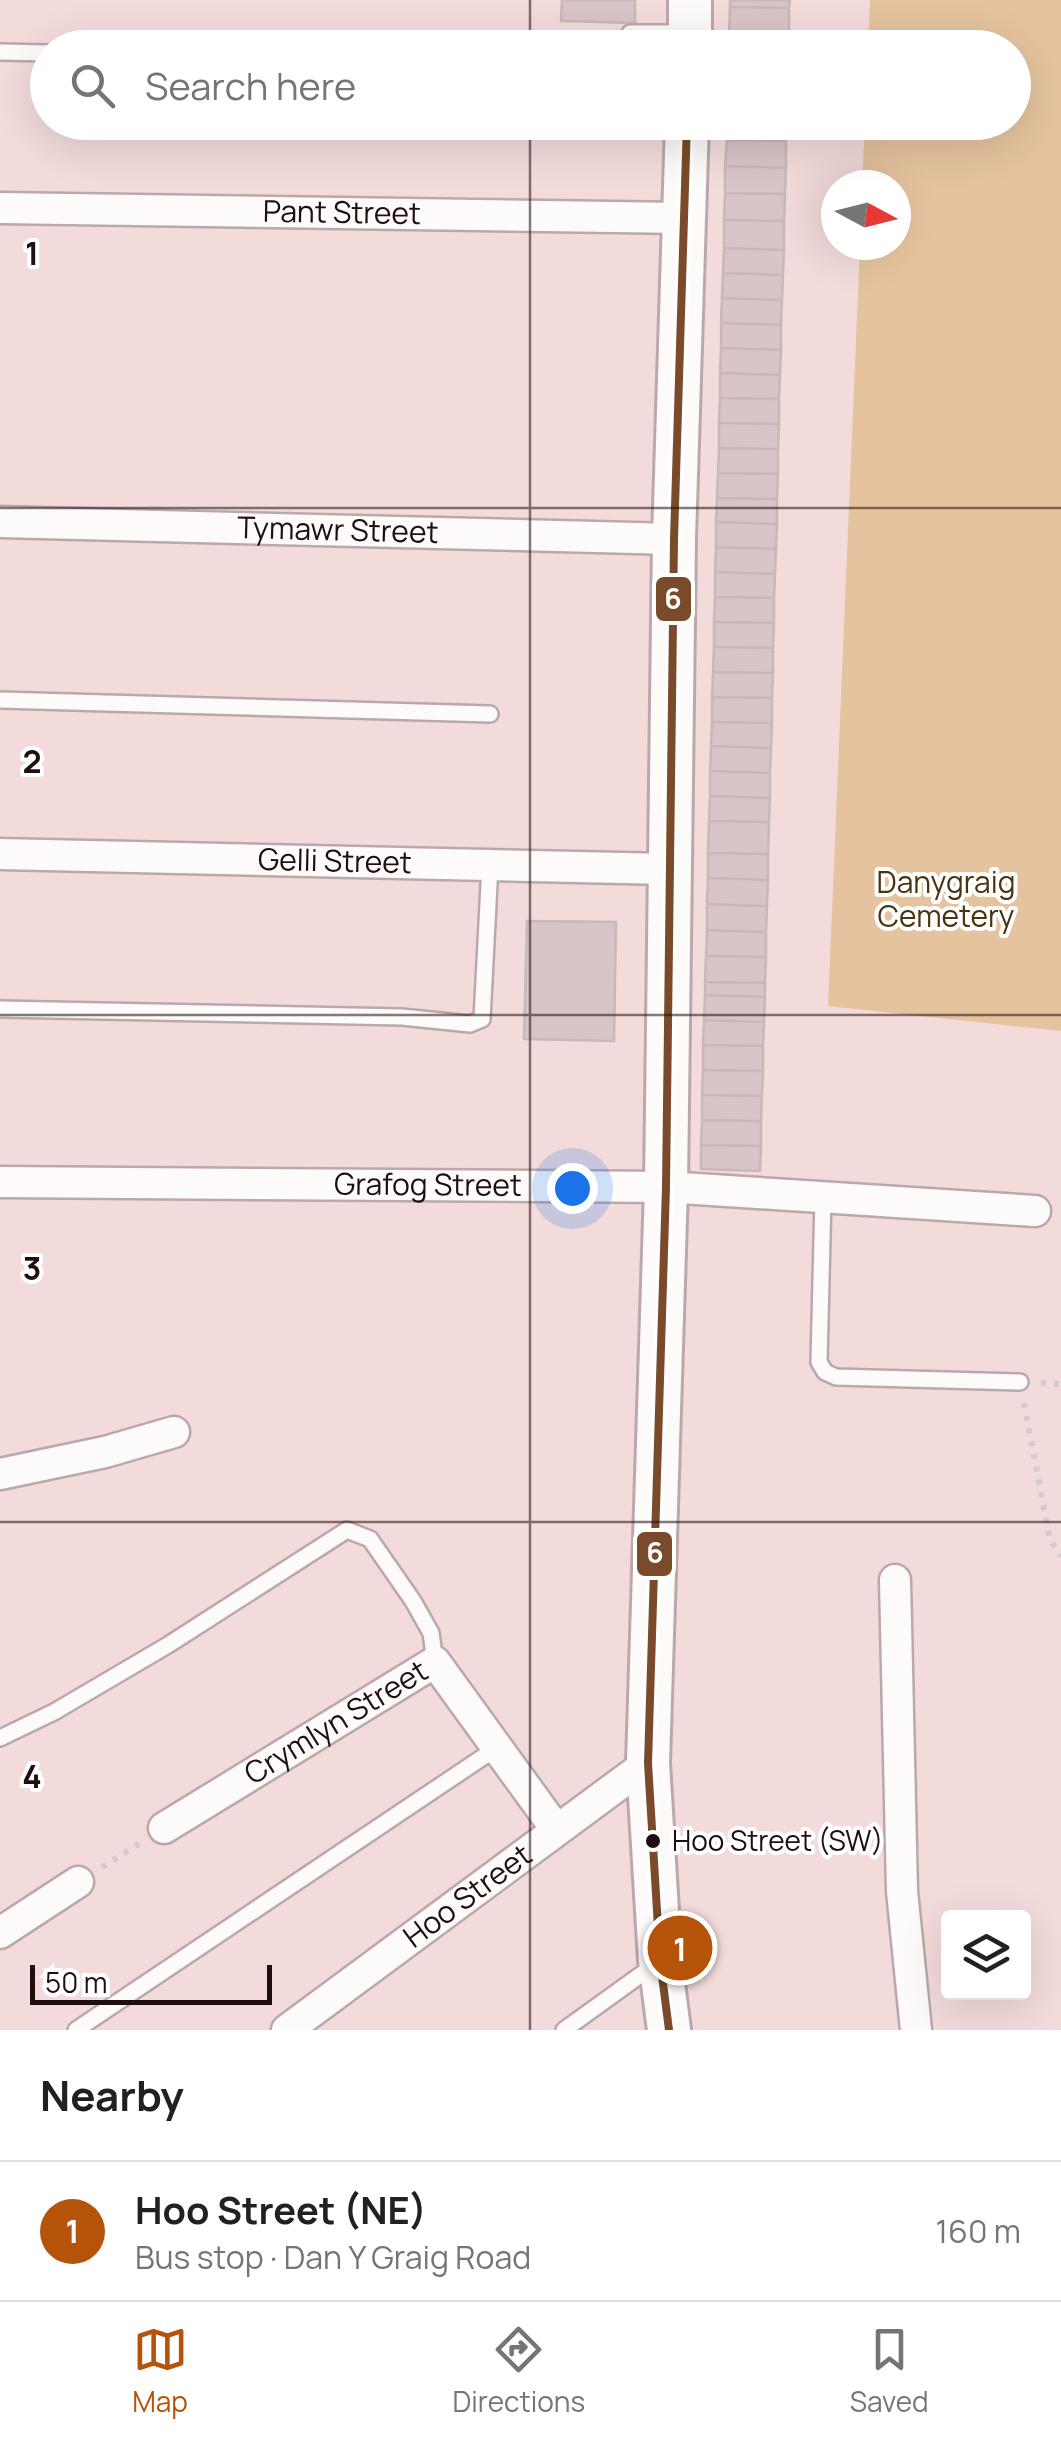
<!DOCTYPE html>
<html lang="en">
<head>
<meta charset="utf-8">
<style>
	:root { --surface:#fff; --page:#f6f6f6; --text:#202124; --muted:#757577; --line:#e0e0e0; --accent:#b45309 }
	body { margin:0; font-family:Manrope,sans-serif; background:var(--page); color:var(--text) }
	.controls { position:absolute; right:30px; bottom:30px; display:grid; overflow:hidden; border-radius:10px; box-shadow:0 10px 40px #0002 }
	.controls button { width:90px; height:90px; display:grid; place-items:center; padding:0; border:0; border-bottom:2px solid var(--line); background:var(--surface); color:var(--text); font:50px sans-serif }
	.compass { position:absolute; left:821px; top:170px; width:90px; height:90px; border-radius:50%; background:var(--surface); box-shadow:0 10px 40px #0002; rotate:97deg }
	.scale { position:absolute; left:30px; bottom:25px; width:242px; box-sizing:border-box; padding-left:10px; border:5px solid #200e0f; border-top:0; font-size:28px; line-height:35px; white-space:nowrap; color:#200e0f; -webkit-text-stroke:8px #fff; paint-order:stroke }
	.you { position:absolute; left:572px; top:1188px; width:35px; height:35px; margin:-25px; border:8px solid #fff; border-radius:50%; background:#1a73e8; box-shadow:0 0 0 15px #1a73e833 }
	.badge { display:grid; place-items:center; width:65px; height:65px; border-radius:50%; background:var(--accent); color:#fff; font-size:32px; font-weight:700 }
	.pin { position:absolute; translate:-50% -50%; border:5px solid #fff; box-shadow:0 2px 10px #0006 }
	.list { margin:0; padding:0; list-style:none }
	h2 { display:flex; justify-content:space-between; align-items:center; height:130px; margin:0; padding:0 40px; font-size:42px }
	h2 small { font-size:32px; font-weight:400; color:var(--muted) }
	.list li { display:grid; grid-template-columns:65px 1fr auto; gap:30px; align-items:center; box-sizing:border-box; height:140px; padding:0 40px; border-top:2px solid var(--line) }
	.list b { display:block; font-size:38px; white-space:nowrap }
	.list p { margin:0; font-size:32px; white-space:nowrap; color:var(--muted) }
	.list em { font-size:32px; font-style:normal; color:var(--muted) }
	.icon { flex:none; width:55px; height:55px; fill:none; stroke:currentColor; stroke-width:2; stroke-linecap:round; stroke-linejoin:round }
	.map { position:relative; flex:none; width:1061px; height:2030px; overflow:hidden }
	.search { position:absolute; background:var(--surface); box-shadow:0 10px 40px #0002; left:30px; right:30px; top:30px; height:110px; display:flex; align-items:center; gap:25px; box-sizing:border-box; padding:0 35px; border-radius:55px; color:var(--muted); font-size:38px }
	.sheet { height:270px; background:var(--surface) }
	nav { display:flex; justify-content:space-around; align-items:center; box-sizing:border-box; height:140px; border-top:2px solid var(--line); background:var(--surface); font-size:28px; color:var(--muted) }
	nav a { display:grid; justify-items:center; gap:5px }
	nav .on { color:var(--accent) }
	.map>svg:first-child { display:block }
</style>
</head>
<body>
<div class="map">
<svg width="1061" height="2030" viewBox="0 0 1061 2030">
	<rect width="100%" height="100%" fill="#f3dbdb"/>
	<!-- green -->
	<path fill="#e5c39e" d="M870,0H1061V1031L828,1006L860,245H896V185H862L865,123L1014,122V48L868,47Z"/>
	<!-- building -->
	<path fill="#d9c4c7" stroke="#cab7b9" stroke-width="2.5" d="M562,0H635V23L561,21Z
		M730,0H790L789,8L730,7Z
		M730,7L789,8V35L729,34Z
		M729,34L789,35V48H728Z
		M727,122H786V141L727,140Z
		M727,140L786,141V168L725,166Z
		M725,166L786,168L785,194L725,193Z
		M725,193L785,194L784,221L724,220Z
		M724,220L784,221V250L724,248Z
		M724,248L784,250L783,275L723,273Z
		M723,273L783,275L782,300L722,298Z
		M722,298L782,300L781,325L721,323Z
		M721,323L781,325V350L721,348Z
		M721,348L781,350L780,375L720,373Z
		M720,373L780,375L779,399L720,398Z
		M720,398L779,399V424L719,423Z
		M719,423L779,424L778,449L719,448Z
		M719,448L778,449V474L718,473Z
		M718,473L778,474L777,499L717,498Z
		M717,498L777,499V524L716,522Z
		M716,522L777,524L776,549L716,547Z
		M716,547L776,549L775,574L715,572Z
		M715,572L775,574L774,598L715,597Z
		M715,597L774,598V623L714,622Z
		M714,622L774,623L773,648L714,647Z
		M714,647L773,648V673L713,672Z
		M713,672L773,673L772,698L712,697Z
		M712,697L772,698V723L712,722Z
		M712,722L772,723L771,748L711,746Z
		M711,746L771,748L770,773L710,771Z
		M710,771L770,773V798L710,796Z
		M710,796L770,798L769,822L709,821Z
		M709,821L769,822L768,854L708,853Z
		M708,853L768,854V880L708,878Z
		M708,878L768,880L767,906L707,904Z
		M707,904L767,906L766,932L707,930Z
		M527,921L616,922L614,1041L524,1039Z
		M707,930L766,932V957L706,956Z
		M706,956L766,957L765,983L705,982Z
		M705,982L765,983V997L705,995Z
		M705,995L765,997L764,1022L704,1020Z
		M704,1020L764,1022L763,1046L703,1045Z
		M703,1045L763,1046V1071L703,1070Z
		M703,1070L763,1071L762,1096L702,1095Z
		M702,1095L762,1096L761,1121L702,1120Z
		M702,1120L761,1121V1146L701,1145Z
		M701,1145L761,1146L760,1171L701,1169Z"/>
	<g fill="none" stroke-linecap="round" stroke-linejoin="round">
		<defs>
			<path id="lane" d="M630,48V33H686
				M0,52L48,53
				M0,700L490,714
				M0,1009L402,1017L470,1024L482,1019L490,865
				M823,1197L819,1362L825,1372L836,1377L1020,1382
				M0,1738L54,1712L168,1645L347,1530L370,1539L413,1601L431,1633L435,1662
				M76,2030L498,1747
				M564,2030L657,1963"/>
			<g id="street">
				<path id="s1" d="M0,208L684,218"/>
				<path id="s2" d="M0,522L674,539"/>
				<path id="s3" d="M0,854L668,869"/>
				<path id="s4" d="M0,1182L666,1187L1035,1211"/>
				<path d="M0,1474L105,1452L174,1432"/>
				<path d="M895,1580L902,1891L916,2030"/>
				<path id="s5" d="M164,1828L435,1662L556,1829"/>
				<path d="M0,1933L78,1882"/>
				<path id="s6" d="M287,2030L648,1763"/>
			</g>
			<path id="secondary" d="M690,48V0
				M669,2030L660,1960L648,1763L666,1187L674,539L687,122"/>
		</defs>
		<!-- lane casing -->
		<use href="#lane" stroke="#bca8a8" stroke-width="20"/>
		<!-- street casing -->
		<use href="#street" stroke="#bca8a8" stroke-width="35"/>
		<!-- secondary casing -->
		<use href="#secondary" stroke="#bca8a8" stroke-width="48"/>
		<!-- path -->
		<path stroke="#d3cccc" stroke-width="6" stroke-dasharray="5 8" stroke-linecap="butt" d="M1041,1383L1061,1384
			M1024,1403L1050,1540L1061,1556
			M102,1867L142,1842"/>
		<!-- lane -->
		<use href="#lane" stroke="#fdfafa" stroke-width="15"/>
		<!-- street -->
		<use href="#street" stroke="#fdfafa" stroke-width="30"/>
		<!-- secondary -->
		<use href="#secondary" stroke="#fdfafa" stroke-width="42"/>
		<defs>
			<path id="bus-1" d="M669,2030L660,1960L648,1763L666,1187L674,539L687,122"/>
		</defs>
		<!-- bus-1 casing -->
		<use href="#bus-1" stroke="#fff" stroke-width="15"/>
		<!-- bus-1 -->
		<use href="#bus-1" stroke="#7a4b2a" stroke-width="8"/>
	</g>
	<!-- grid -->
	<path fill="none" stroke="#200e0f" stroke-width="2.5" stroke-opacity="0.55" d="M530,0V48M530,122V2030M0,508H1061M0,1015H1061M0,1522H1061"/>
	<!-- markers -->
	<circle fill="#200e0f" stroke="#fff" stroke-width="4" cx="653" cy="1841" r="9"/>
	<g text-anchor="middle" stroke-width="8" stroke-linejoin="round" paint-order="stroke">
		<!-- bus labels -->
		<g font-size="28" fill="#200e0f" stroke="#fff" text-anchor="start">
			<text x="672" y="1851">Hoo Street (SW)</text>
		</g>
		<!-- street labels -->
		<g font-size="30" fill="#200e0f" stroke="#fff">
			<text dy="10" stroke="none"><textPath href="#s1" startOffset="342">Pant Street</textPath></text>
			<text dy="10" stroke="none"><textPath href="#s2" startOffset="338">Tymawr Street</textPath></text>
			<text dy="10" stroke="none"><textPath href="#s3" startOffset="335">Gelli Street</textPath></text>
			<text dy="10" stroke="none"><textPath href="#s4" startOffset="428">Grafog Street</textPath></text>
			<text dy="10" stroke="none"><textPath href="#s5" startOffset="202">Crymlyn Street</textPath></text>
			<text dy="10" stroke="none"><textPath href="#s6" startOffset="225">Hoo Street</textPath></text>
		</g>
		<!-- park labels -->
		<g font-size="30" fill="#483410" stroke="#fff">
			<text x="946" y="893">Danygraig<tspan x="946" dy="34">Cemetery</tspan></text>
		</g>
	</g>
	<g font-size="32" text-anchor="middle" font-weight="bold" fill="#200e0f" stroke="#fff" stroke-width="8" stroke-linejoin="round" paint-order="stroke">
		<text x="32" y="265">1</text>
		<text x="32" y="773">2</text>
		<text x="32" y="1280">3</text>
		<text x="32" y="1788">4</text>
	</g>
	<g stroke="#fff" stroke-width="4">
		<rect x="654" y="575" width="39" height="48" rx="10" fill="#7a4b2a"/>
		<rect x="635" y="1530" width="39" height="48" rx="10" fill="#7a4b2a"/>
	</g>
	<g font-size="28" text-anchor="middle" font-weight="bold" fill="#fff">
		<text x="673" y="609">6</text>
		<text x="655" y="1563">6</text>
	</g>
</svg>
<div class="controls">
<button><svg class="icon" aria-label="layers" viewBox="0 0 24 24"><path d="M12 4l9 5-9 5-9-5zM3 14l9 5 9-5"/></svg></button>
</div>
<svg class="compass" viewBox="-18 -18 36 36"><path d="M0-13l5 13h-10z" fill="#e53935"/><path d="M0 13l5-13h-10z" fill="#757577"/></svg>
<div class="scale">50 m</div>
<div class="you"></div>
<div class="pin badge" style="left:680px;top:1948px">1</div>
<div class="search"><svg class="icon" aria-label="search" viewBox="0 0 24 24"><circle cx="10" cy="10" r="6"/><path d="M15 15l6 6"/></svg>Search here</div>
</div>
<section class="sheet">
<h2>Nearby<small></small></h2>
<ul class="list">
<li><span class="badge">1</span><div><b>Hoo Street (NE)</b><p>Bus stop · Dan Y Graig Road</p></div><em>160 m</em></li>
</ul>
</section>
<nav>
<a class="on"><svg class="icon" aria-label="map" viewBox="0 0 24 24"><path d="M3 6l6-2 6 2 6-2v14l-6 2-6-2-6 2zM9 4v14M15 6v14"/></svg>Map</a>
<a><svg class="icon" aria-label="directions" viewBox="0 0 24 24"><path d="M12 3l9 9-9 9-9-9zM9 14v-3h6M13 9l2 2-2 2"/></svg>Directions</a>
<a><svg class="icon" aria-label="saved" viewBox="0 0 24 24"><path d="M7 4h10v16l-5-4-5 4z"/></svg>Saved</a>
</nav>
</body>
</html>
